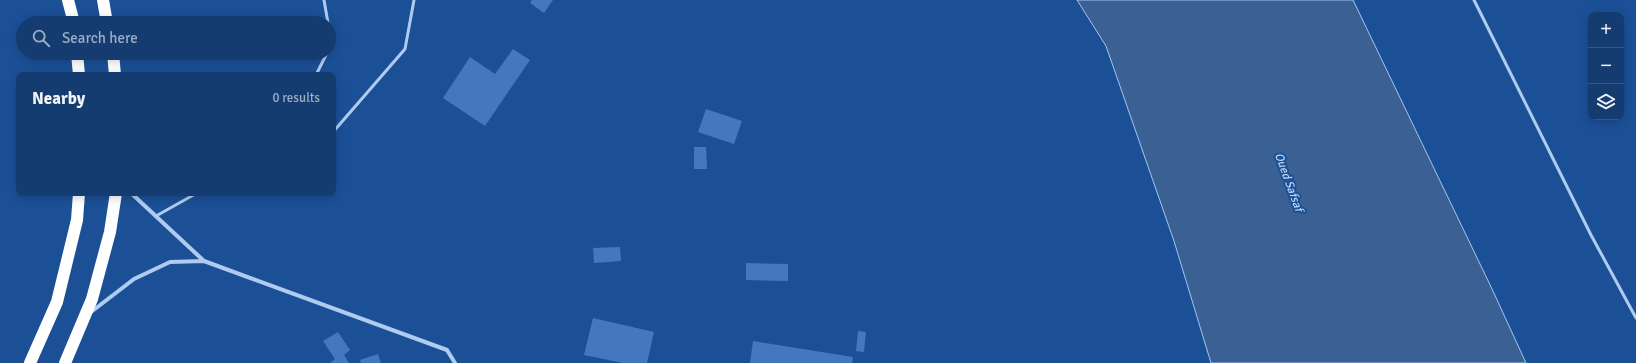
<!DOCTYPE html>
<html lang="en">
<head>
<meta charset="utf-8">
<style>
	:root { --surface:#143c71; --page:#214779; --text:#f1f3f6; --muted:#9dadc3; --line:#335684 }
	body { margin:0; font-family:Signika,sans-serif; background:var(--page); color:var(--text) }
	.controls { position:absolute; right:12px; top:12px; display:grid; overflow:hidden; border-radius:8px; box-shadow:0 2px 10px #0003 }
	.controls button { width:36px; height:36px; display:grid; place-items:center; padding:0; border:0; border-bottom:1px solid var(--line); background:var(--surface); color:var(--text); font:20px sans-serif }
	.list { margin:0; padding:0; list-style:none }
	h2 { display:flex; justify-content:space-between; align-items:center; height:52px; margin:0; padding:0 16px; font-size:17px }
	h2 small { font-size:13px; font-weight:400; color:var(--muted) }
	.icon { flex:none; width:22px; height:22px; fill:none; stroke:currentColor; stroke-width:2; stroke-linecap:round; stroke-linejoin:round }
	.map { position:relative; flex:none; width:1636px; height:363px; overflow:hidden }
	.search { position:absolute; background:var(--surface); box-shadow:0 2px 10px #0003; left:16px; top:16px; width:320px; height:44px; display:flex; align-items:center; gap:10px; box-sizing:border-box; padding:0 14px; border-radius:22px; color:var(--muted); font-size:15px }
	.panel { position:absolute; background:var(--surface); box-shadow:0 2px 10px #0003; left:16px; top:72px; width:320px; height:124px; border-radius:8px }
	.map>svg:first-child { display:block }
</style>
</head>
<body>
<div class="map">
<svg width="1636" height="363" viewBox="0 0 1636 363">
	<rect width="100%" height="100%" fill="#1b5097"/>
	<!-- water -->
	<path fill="#3b6094" stroke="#a2c6f2" d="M1077,0H1353L1493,291L1526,363H1211L1174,241L1106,46Z"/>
	<!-- building -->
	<path fill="#4478be" d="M532,0H553L544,13L530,3Z
		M513,49L530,60L485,126L443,98L470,57L495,74Z
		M706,109L742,121L734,144L698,132Z
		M694,147H706L707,169H694Z
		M620,247L621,261L594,263L593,248Z
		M746,263L788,264V281L746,280Z
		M593,318L654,332L647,363H623L584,355Z
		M858,331L866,332L864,352L856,351Z
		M338,332L350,350L344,355L349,363H330L335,359L323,341Z
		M753,341L853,357L852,363H750Z
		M378,354L381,363H361L360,360Z"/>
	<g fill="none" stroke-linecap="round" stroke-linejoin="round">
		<!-- lane -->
		<path stroke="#afccf0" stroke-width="3" d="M324,0L328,23
			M1474,0L1591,235L1636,318
			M329,29L332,44L329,49
			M316,75L327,53
			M333,132L405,49L414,0
			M156,216L197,193"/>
		<!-- street -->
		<path stroke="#afccf0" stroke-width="4" d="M131,193L204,261
			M91,312L134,279L170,262L204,261L447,350L455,363"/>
		<!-- highway -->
		<path stroke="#fff" stroke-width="12" d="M68,0L74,23
			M103,0L107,23
			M77,53L79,75
			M113,53L115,75
			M30,363L57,302L77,220L79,193
			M65,363L92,299L110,232L116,193"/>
	</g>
	<g text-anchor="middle" stroke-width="4" stroke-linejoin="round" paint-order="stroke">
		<!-- water labels -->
		<g font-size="12" font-style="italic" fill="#bbd6f7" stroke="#1b5097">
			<text transform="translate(1289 182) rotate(70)" y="4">Oued Safsaf</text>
		</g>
	</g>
</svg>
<div class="controls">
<button>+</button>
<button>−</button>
<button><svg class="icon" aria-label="layers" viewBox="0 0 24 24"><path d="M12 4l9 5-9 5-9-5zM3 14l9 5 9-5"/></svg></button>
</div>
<div class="search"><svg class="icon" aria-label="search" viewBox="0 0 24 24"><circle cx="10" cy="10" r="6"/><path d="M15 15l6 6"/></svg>Search here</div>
<section class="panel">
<h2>Nearby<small>0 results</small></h2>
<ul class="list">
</ul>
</section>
</div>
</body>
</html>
